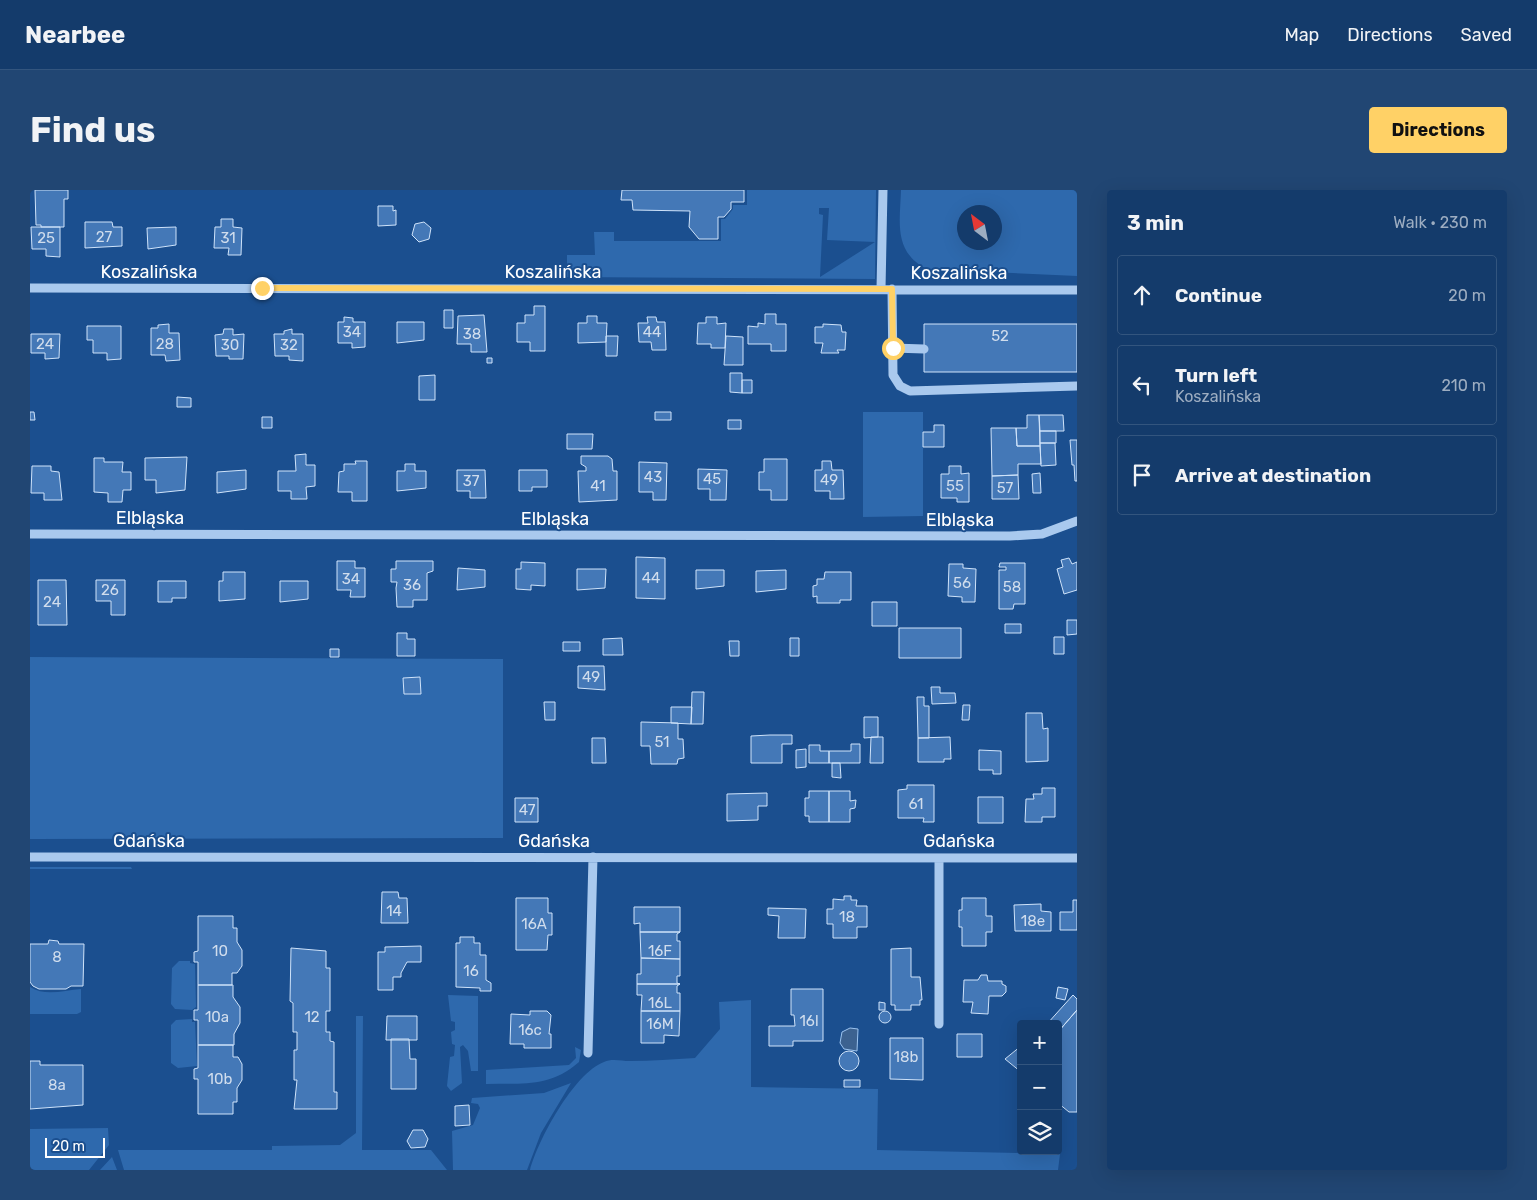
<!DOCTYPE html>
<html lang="en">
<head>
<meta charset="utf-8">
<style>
	:root { --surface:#143b6b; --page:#214673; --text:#f1f3f6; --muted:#9dadc1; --line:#33557e; --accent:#ffd166 }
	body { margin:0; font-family:Rubik,sans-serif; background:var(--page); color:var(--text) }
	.controls { position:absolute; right:15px; bottom:15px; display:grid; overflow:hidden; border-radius:5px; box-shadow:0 5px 20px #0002 }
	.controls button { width:45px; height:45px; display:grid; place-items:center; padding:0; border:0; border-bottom:1px solid var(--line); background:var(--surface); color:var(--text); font:25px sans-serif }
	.compass { position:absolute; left:927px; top:15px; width:45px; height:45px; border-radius:50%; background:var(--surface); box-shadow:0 5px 20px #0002; rotate:328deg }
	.scale { position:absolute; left:15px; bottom:12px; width:60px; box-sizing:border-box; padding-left:5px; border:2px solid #fff; border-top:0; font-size:14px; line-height:18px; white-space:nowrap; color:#fff; -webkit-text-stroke:4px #1b4f8f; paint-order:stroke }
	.stop { position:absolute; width:15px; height:15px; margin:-11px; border:4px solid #ffd166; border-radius:50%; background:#fff }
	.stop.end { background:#ffd166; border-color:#fff; box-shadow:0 1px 5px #0008 }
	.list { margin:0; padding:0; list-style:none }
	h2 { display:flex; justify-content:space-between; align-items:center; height:65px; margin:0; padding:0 20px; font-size:21px }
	h2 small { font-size:16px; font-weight:400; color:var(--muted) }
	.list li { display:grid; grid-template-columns:32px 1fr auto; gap:15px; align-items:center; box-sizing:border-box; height:80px; margin:0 10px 10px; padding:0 10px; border:1px solid var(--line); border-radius:5px }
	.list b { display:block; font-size:19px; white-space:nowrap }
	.list p { margin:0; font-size:16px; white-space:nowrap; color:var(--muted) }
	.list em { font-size:16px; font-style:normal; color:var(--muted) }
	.icon { flex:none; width:28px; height:28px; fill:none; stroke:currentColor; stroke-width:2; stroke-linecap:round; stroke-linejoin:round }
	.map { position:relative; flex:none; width:1047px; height:980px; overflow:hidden; border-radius:5px }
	header { display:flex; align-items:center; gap:30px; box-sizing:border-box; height:70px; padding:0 25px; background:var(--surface); border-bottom:1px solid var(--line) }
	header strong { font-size:24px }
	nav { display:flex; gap:28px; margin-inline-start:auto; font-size:18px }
	.intro { display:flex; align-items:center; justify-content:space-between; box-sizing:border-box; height:120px; padding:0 30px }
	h1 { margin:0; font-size:35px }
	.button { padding:12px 22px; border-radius:5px; background:var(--accent); color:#111; font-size:18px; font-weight:700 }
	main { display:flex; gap:30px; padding:0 30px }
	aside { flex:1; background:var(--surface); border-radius:5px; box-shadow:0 5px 20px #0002 }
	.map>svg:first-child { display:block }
</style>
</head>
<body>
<header>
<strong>Nearbee</strong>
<nav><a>Map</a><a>Directions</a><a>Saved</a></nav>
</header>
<div class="intro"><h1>Find us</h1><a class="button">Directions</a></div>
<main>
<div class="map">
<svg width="1047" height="980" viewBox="0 0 1047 980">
	<rect width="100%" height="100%" fill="#1b4f8f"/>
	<!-- green -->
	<path fill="#2e69ad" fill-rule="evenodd" d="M717,0H846L845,89L537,87V65H565L564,42H584V51H691V29H695L703,19V15H717ZM789,18H799L797,50L845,52L790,87L793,25L789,24Z
		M871,0H1047V86L897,79C863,62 870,32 871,0ZM934,22H964V52H934Z
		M833,222H893V326L833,327Z
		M0,467L473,469V648L0,649Z
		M0,677H101L102,679H0Z
		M149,771H160V773L165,774L166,817L162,820L145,819L141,814L142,778Z
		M0,797C16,807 34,800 51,799V822L47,824H0Z
		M418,805L448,806V881H441L438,861L433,855L430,857L432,893L421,901L417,896L420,867L424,866L425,855L422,854L421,842L425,840V832L421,831Z
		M721,810V897L848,899L847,960L1030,964L1028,980H500C508,950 544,883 574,872C582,868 591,871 600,871C622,871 643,869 665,868L690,839L689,812Z
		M326,826H333L332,960H401L417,980H94L88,960H242V956L310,955L326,943Z
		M162,829V832H165L167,876L148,878L141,873V835L146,830Z
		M545,857L551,860L549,872C520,898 492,893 456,894V880L539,875L546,868Z
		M541,893L511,943L497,980H423L422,941L443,935L450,918L448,914L441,913L442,908L514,903Z
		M78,938L79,955L59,980H0V939Z
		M82,967L87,980H70Z"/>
	<!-- water -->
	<path fill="#3c6290" stroke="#9cc4f0" d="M820,838L828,839L827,861L814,859L810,853L812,842Z"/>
	<!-- building -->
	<path fill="#4478b7" stroke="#cfe3fa" d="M5,0H38V9H34V37H11V35H6Z
		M592,0H714V12H701V19L694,27H688V49H669L659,37L660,21L603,20L602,10H591Z
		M348,16H363V21L366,20V35L348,36Z
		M191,29H203V37L212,38L211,65H198L199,58H184L185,37H191Z
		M55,32H82L83,37H92V56L55,58Z
		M394,32L401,38L399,49L389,52L382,45L385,34Z
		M1,37H30V67L16,66V59H2Z
		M146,37V55L118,59L117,38Z
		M504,116H515V161H500V152H487V133H495V125H504Z
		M414,120H423V138H414Z
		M735,124H746V134H756V161H741V154H718V136L728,137V133L735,134Z
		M454,125L457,162H441V154H427L428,126Z
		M557,126H567V133H577L576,152L548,153V133H557Z
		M314,127L323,128V132H335V157L322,158V153H308V132H314Z
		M617,127H626L627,132H635L636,160H622L621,152H609L608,133H618Z
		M676,127H687V134L696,133L695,158H681V154H667L668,133H676Z
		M367,132H394V150L367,153Z
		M139,134V143H149L150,170L136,171L135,165H121V138H128V135Z
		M793,134L811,135L812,142H816L815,160H807L809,163H791L793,153H785V137H793Z
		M894,134H1047V182H894Z
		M57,136H91V169L77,170V163H63V150H57Z
		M194,139H203V145L214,144L213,169H199V166H186L185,145L193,144Z
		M262,139V144H273V171L259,170V166H245L244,144H254V141Z
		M1,144H30L29,168L15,169V163H1Z
		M576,146H588L587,166H576Z
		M696,146L713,147V175H694Z
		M457,168H462V173H457Z
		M700,183H712V203L700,202Z
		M405,185V210H389V186Z
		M712,190H722V203H712Z
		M147,207L161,208V217H147Z
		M0,222H4L5,230H0Z
		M625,222H641V230H625Z
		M997,225H1009L1010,256H987L986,238H997Z
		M1009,225H1033L1034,241H1010Z
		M232,227H242V238H232Z
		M698,230H711V239H698Z
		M904,235H914V257H893V242H904Z
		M961,238H986L987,256H1010L1011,274H988V285L962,286Z
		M1010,241H1026V253H1010Z
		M537,244H563L562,259H537Z
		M1040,250H1047V291H1045L1044,275H1042Z
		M1010,253H1025L1026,275L1011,276Z
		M276,264V275H285V296L276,297L277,309H261V301H248V281H266L265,265Z
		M551,266H578L582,269L583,281H587V310L549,312L548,281H556V277L551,274Z
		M157,267L155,300L126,303V290H115V268Z
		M64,268H74V272H93L92,282H101V300H93L92,312H78V303L64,302Z
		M734,269H757V310H741V300H729V282H734Z
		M325,271H337V311H322V302H308L309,282L314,281V274H326Z
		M792,271H801L802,280H813L814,309H800V301H785V280H792Z
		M609,272L637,273L636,310H623V302H609Z
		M375,274H385V281H396V298L367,301V281H375Z
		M2,276H21V281L29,282L32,310H14V303H1Z
		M919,276H931V284L939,283V312H927V308H911V284H919Z
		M668,279L697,280L696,310H680V299H668Z
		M216,280V299L187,303V282Z
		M427,280H455L456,308H440V301H427Z
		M489,280H517V297H502V301H489Z
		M1010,283L1011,303H1003L1002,284Z
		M988,285L989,309H962V286Z
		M606,367L635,368V409L606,408Z
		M1039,368L1042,374L1047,372V400L1034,404L1027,379L1033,377L1031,370Z
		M307,371H325V378H335V407H320L321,400H307Z
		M366,371H403V381L397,383V410H383V417H367L366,398L367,392H361V379H366Z
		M491,372L515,373V396L501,395V400L486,399V379H491Z
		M970,373H995V414H984L983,419H969V380H976V377H969Z
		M919,374H933V378L946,379L945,412H932V407L918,406Z
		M428,378L455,380V397L427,400Z
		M547,379H576L575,398L547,400Z
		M666,380H694V396L666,399Z
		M756,380V399L726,402V381Z
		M193,382H215V409L189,411V391H193Z
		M795,382H821V410H810V413H787V406L783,407V396L787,395V389H794Z
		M8,390H36L37,435H8Z
		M66,390H95V425H81V411H66Z
		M128,391H156V408H142V412H128Z
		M250,391H278V409L250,412Z
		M842,412H867V436H842Z
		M1037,430H1047V444L1037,445Z
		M975,434H991V443H975Z
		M869,438H931V468H869Z
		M367,443H377V449H385V466H367Z
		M1024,447H1034V464H1024Z
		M592,448L593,465H573V449Z
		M760,448H769V466H760Z
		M699,451H709V466H700Z
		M533,452H550V461H533Z
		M300,459H309V467H300Z
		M548,476H574L575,500L548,498Z
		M390,487L391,504H374L373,488Z
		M901,497H910V503H925L926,513L902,514Z
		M662,502H674L673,534H661Z
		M887,507H894V516H899V548H888Z
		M514,512H525V530H515Z
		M933,515H940L939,530H932Z
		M641,517H662L661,534L641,533Z
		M996,523H1012L1013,539L1018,538V571L996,572Z
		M834,527H848V547L834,548Z
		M611,532L648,533V549H653L654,568L648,569L647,574H621L620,556H611Z
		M740,545H762V554H752V573H721V546Z
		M853,547V573H840L841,547Z
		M920,547L921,569H914V572H888V548Z
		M562,548H575L576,573H562Z
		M821,554H830V573H799V561H821Z
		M779,555H790V561H799V573H779Z
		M776,559V577L766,578V560Z
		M949,560L971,561V584H963V580H949Z
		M802,573H810L811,588L802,587Z
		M877,595H904V632H893L894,628H868V600L877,599Z
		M1012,598H1025V627H1012V632H995L996,609H1004L1003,604H1012Z
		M779,601H799V632H779V626H775V608H779Z
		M799,601H820V611L826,610L825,618L820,619V632H799Z
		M737,603V616H728V630L697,631V604Z
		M948,607H973V633H948Z
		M485,608H508V632H485Z
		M352,702H368L369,708H377L378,733H351Z
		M814,706H821V710H827L826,716H837V737H827V748H803V734H797V719H803V709L814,710Z
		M486,708H518V723H522V745H518L517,760H486Z
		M932,708H956V726H962V742H956V756H932V737H929V720H932Z
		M1043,710H1047V740H1030V722H1043Z
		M1011,714V721L1021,722V741H985L984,715Z
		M604,717H650V742H610V733L604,734Z
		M738,718L776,719L775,748H748L749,726L738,725Z
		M168,726H203V738H207V752L212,760V776L207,783H202V795H168V772H164V762L168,761Z
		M610,742H650L647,744V751H650V769L611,768Z
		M430,747H444V753H450V765H456V790L461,793V801H450V798L426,797V753H430Z
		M19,750L28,751L29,754H54L53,796H41L36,799H9L3,796L0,792V754H18Z
		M391,756V772H377L371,783V787H363V800H348V762H355V757Z
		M261,758L296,761V778H300V821H296V842H300V851L304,852V902H307V919H264L267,890H264V860H267V842H263V813L260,811Z
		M881,758V787H890L892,810H890V815H881V820H865V815H861V759Z
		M611,768L650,769V786H647V793L650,794H607V784H611Z
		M951,785H957L958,791H972V794L976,796V802L972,806H959L958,824L941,823L943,812H933L934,790H948Z
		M607,794H650L647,796V803H650V821H611L612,805H607Z
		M168,795H203V807L210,817V833L204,844V855H168V830H164V820H168Z
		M1028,797L1038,799L1035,810L1026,808Z
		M761,799H793V851H763V856H739V836H765L764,825H761Z
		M1043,805L1047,809V820L1028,842V834H1017Z
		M849,812L855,813V820H849Z
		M1047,820V922H1039L1028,913V842Z
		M500,821H517L521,825L519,844H521V858H494V854H480L481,824L500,825Z
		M611,821H650L649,846L634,845V853H611Z
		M849 827a6 6 0 1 1 12 0a6 6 0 1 1-12 0Z
		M357,826H387V850H356Z
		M927,844H952V867H927Z
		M860,848H893V890L860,889Z
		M361,849H379L380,869H386V899H361Z
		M168,855H203V867H208L212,874V890L207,898V912H203V924H168V889H164V879L168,878Z
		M991,856V882L975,869Z
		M809 871a10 10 0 1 1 20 0a10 10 0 1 1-20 0Z
		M0,871H10V875H53V915L0,919Z
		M814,890H830V897H814Z
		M439,915L440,935L425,936V916Z
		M383,940H393L398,949L395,957L381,958L377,951Z"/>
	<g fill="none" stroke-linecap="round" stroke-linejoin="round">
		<!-- minor -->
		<path stroke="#a9c9ee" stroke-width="9" d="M0,98L1047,100
			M851,99L853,0
			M862,99L863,185L870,196L880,201L1047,196
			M863,158L894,159
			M0,344L980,346L1012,344L1047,331
			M0,667L1047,668
			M909,834V668
			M558,863L563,667"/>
	</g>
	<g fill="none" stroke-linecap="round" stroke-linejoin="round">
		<!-- route -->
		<path stroke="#ffd166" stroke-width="6" d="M232,98L862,99L863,158"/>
	</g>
	<g text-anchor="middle" stroke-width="4" stroke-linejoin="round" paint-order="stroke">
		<!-- number labels -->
		<g font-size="15" fill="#d0dded">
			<text x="74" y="52">27</text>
			<text x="16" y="53">25</text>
			<text x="198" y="53">31</text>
			<text x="322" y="147">34</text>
			<text x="622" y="147">44</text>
			<text x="442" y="149">38</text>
			<text x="970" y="151">52</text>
			<text x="15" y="159">24</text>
			<text x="135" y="159">28</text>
			<text x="200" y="160">30</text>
			<text x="259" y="160">32</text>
			<text x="623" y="292">43</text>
			<text x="682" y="294">45</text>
			<text x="799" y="295">49</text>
			<text x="441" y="296">37</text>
			<text x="568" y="301">41</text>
			<text x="925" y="301">55</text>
			<text x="975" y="303">57</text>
			<text x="621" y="393">44</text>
			<text x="321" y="394">34</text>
			<text x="932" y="398">56</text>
			<text x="382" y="400">36</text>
			<text x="982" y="402">58</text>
			<text x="80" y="405">26</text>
			<text x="22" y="417">24</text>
			<text x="561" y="492">49</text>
			<text x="632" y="557">51</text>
			<text x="886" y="619">61</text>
			<text x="497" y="625">47</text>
			<text x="364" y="726">14</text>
			<text x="817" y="732">18</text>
			<text x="1003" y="736">18e</text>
			<text x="504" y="739">16A</text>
			<text x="190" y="766">10</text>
			<text x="630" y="766">16F</text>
			<text x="27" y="772">8</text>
			<text x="441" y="786">16</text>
			<text x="630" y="818">16L</text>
			<text x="187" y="832">10a</text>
			<text x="282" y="832">12</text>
			<text x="779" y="836">16l</text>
			<text x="630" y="839">16M</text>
			<text x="500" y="845">16c</text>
			<text x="876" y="872">18b</text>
			<text x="190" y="894">10b</text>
			<text x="27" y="900">8a</text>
		</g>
		<!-- street labels -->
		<g font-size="18" fill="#fff" stroke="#1b4f8f">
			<text x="119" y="88">Koszalińska</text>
			<text x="523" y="88">Koszalińska</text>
			<text x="929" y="89">Koszalińska</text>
			<text x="120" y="334">Elbląska</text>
			<text x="525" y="335">Elbląska</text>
			<text x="930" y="336">Elbląska</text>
			<text x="119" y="657">Gdańska</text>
			<text x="524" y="657">Gdańska</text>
			<text x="929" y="657">Gdańska</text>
		</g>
	</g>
</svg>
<div class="controls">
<button>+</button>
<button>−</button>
<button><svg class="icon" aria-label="layers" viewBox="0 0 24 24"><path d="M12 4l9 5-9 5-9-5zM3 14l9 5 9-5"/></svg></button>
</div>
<svg class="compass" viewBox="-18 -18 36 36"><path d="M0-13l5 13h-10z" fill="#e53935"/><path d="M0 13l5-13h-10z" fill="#9dadc1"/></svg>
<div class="scale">20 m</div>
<div class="stop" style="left:863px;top:158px"></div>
<div class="stop end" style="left:232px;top:98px"></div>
</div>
<aside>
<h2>3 min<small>Walk · 230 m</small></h2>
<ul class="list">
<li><svg class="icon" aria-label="ahead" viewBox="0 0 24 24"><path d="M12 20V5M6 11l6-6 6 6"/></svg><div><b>Continue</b></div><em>20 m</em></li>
<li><svg class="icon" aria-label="left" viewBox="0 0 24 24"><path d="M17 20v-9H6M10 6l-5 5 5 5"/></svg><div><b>Turn left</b><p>Koszalińska</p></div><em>210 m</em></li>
<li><svg class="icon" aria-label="arrive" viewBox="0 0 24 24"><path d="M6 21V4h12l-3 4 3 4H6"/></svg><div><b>Arrive at destination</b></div></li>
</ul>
</aside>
</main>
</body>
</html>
